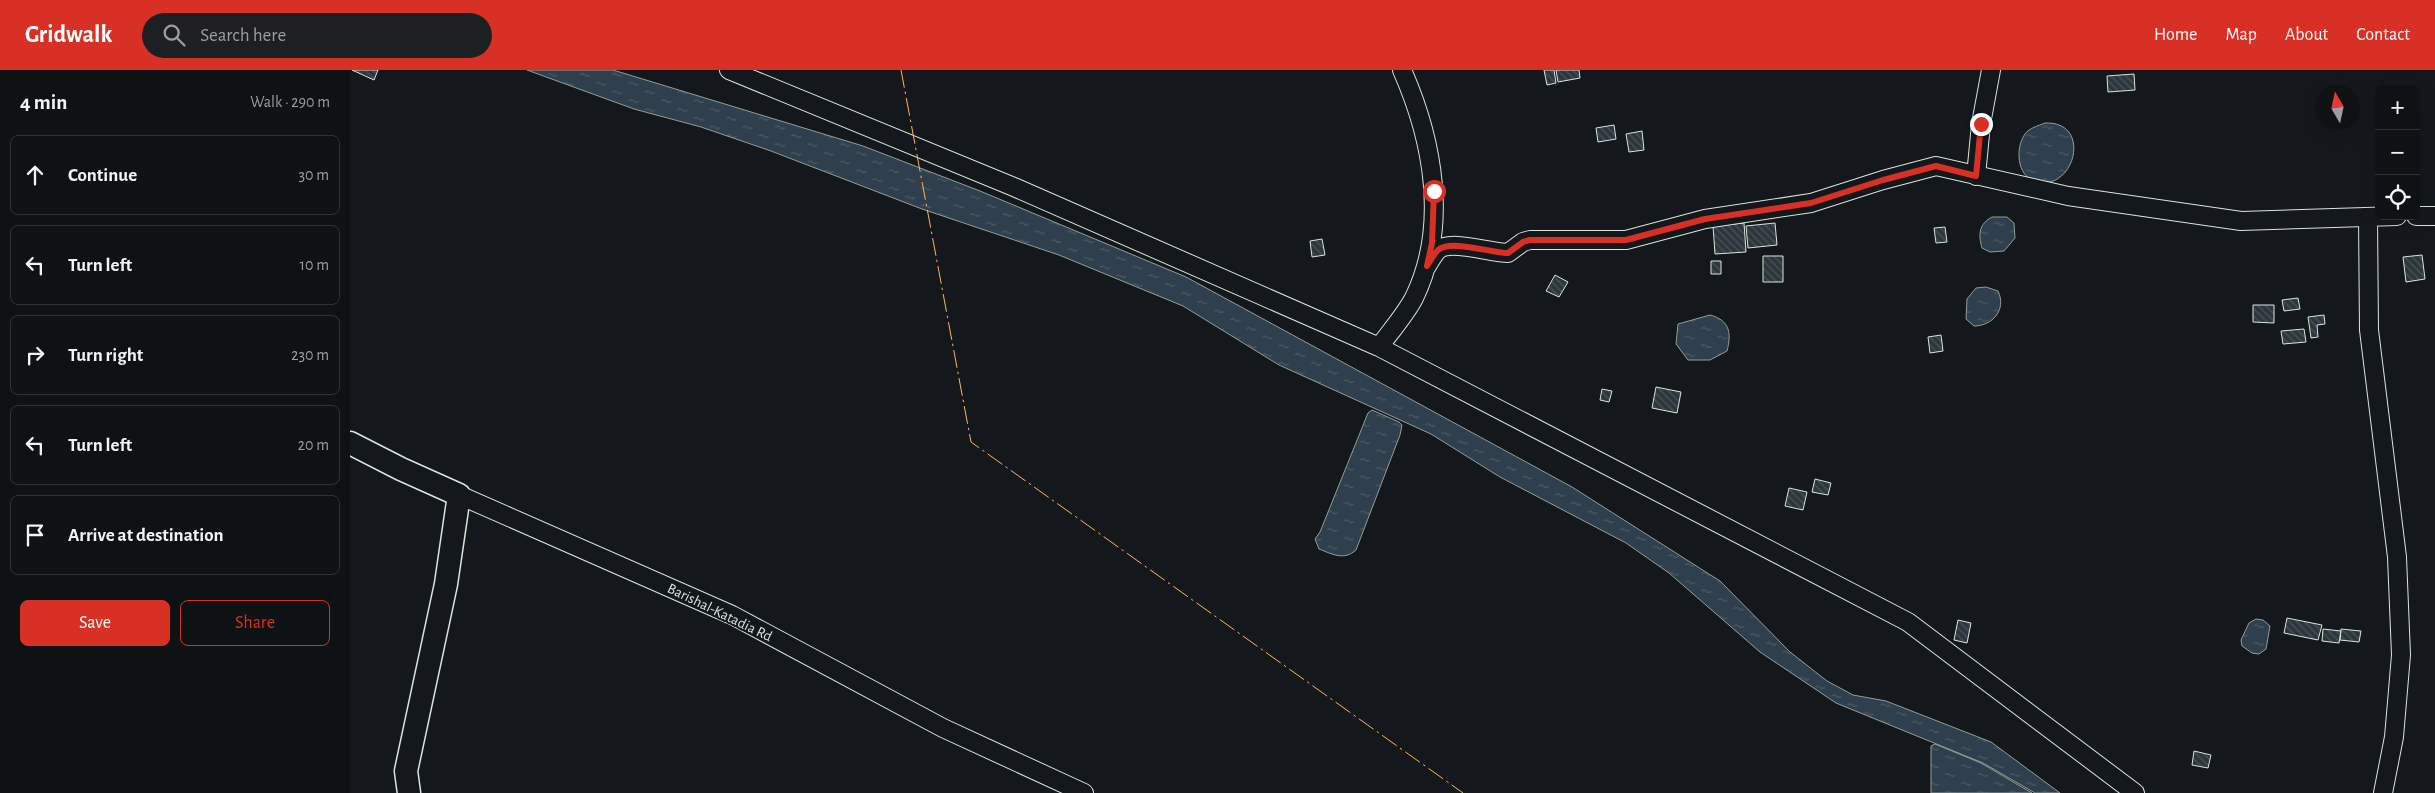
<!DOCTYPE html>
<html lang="en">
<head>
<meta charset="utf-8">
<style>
	:root { --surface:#0f1215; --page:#1d2022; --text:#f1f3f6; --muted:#9b9ea0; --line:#2f3234; --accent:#d93025 }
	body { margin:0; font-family:"Alegreya Sans",sans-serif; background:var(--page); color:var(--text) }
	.controls { position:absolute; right:15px; top:15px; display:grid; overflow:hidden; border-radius:8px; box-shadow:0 5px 20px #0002 }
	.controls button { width:45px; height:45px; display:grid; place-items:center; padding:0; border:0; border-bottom:1px solid var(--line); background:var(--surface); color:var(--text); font:25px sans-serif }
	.compass { position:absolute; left:1965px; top:15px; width:45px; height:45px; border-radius:50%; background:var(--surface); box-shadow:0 5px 20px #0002; rotate:351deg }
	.stop { position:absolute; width:15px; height:15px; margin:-11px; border:4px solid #d93025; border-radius:50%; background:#fff }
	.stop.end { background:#d93025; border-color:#fff; box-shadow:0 1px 5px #0008 }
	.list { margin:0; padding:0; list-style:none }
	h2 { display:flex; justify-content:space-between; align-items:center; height:65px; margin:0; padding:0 20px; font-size:21px }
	h2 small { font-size:16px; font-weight:400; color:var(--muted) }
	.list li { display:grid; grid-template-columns:32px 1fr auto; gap:15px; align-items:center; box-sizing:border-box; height:80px; margin:0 10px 10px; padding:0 10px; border:1px solid var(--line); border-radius:8px }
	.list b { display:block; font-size:19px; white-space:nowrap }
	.list em { font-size:16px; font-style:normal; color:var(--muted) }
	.actions { display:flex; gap:10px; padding:15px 20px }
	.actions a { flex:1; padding:11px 0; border:1px solid var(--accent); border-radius:8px; text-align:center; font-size:18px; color:var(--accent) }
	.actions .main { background:var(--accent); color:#fff }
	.icon { flex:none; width:28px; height:28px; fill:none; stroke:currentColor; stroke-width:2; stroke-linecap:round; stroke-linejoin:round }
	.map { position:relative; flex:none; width:2085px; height:723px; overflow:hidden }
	header { display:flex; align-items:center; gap:30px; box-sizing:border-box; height:70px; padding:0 25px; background:var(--accent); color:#fff }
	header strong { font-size:24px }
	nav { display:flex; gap:28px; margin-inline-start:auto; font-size:18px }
	.search { width:350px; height:45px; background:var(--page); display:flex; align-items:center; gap:12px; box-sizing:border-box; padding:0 18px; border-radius:28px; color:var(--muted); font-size:19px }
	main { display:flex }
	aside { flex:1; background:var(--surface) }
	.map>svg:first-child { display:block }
</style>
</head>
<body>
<header>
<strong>Gridwalk</strong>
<div class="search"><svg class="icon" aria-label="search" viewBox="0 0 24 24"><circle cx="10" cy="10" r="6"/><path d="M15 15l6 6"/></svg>Search here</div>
<nav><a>Home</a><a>Map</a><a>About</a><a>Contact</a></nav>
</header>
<main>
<aside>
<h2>4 min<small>Walk · 290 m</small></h2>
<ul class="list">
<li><svg class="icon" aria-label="ahead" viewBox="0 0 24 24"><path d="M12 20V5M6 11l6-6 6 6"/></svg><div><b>Continue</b></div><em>30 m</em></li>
<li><svg class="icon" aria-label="left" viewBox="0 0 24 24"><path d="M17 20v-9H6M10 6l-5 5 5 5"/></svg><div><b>Turn left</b></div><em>10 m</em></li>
<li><svg class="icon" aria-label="right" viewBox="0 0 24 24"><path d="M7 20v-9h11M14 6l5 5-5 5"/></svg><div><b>Turn right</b></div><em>230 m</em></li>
<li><svg class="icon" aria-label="left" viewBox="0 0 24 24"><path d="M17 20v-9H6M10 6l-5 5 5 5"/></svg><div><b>Turn left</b></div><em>20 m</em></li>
<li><svg class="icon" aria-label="arrive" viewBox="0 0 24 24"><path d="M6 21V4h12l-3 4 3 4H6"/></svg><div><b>Arrive at destination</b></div></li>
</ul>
<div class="actions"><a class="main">Save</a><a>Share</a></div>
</aside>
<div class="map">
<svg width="2085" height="723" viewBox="0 0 2085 723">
	<defs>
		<pattern id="water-ripples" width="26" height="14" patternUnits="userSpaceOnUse" patternTransform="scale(1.25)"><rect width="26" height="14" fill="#2f3f4d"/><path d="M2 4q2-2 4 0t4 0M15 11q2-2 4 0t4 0" fill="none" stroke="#4c5b66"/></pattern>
		<pattern id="building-back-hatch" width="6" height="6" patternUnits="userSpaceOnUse" patternTransform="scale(1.25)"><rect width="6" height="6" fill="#2c363c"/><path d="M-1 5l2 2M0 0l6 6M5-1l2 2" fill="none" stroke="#4a5358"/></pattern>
	</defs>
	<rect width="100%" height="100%" fill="#14181c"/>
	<!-- water -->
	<path fill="url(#water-ripples)" stroke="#939e99" d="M177,0H263L513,76L630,121L836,207L1222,417L1370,511L1440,582L1477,611L1503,625L1536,631L1641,672L1710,723H1685L1633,693L1486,633L1410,582L1319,503L1276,473L1150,407L1081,364L929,295L833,236L709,185L572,139L421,81L351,57L284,39Z
		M1695,53C1744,51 1724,125 1684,111C1667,105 1665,78 1675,64C1679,58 1688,56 1695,53Z
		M1642,147H1657L1664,153L1665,168L1654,181L1640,182L1632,178C1628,164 1629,154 1642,147Z
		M1636,217L1648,221C1657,240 1642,256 1624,256L1616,249L1617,229L1626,218Z
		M1360,245C1379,250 1382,262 1377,281L1360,290H1338L1326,274L1328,254Z
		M1022,340L1049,352L1052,355L1050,365L1006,480C994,491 982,484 969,479L965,469L970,462L1018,343Z
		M1906,549L1913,550L1920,556L1916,579L1909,584L1902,583L1892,576L1891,570L1899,553Z
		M1585,674L1631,693L1682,723H1581V676Z"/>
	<!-- building -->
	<path fill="url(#building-back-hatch)" stroke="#d8e6dc" d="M2,0H28L24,10Z
		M1194,0H1204L1206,13L1197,15Z
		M1206,0H1229L1230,8L1208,12Z
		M1784,4L1785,20L1758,22L1757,6Z
		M1264,55L1266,69L1248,72L1246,58Z
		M1292,61L1294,80L1279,82L1276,64Z
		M1394,153L1396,182L1365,184L1363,156Z
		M1425,153L1427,175L1398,178L1396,156Z
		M1595,157L1597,172L1586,173L1584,158Z
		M972,169L975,185L962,187L960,171Z
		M2072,185L2075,209L2056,212L2053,187Z
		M1413,186H1433V212H1413Z
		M1361,191H1371V204H1361Z
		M1205,205L1218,212L1209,227L1196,221Z
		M1948,228L1950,239L1934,241L1932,230Z
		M1903,235H1924V253L1903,252Z
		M1974,245L1975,254L1967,255L1968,267L1961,268L1958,247Z
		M1954,259L1956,272L1933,274L1931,261Z
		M1591,265L1593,281L1580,283L1578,267Z
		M1306,317L1331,322L1327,343L1302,338Z
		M1252,319L1262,321L1259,332L1250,330Z
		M1465,409L1481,413L1478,425L1462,422Z
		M1439,418L1457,422L1453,440L1435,436Z
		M1937,548L1972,555L1968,570L1934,563Z
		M1608,550L1621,553L1617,573L1604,570Z
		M1973,559L1991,561L1989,573L1972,571Z
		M1991,559L2011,561L2009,572L1990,570Z
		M1844,681L1861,685L1858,698L1842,695Z"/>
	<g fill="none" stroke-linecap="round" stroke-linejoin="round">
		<defs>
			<path id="minor" d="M379,0L664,117L1029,277L1558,552L1785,723
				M1626,106L1631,54L1641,0
				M2066,146H2085
				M2018,147L2019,260L2047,487L2051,585L2044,667L2033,723
				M1077,196C1080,191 1084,184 1088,180C1100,169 1141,183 1158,183L1173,172L1180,170H1276L1355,149L1461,133L1533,110L1586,96L1718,126L1891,151L2047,146
				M1029,277C1040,262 1055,245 1064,228C1099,156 1083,70 1052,0
				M109,425L382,545L593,658L734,723"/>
			<path id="major" d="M0,373L51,399L109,425L96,514L56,701L59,723"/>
		</defs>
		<!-- minor casing -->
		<use href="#minor" stroke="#d8e6dc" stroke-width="20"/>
		<!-- major casing -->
		<use href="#major" stroke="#d8e6dc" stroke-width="25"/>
		<!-- minor -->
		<use href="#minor" stroke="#14181c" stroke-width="18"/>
		<!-- major -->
		<use href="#major" stroke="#14181c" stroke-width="22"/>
		<!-- power -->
		<path stroke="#ffb74d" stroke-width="1" stroke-dasharray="18 4 2.5 4" stroke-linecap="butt" d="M551,0L621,372L1113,723"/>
	</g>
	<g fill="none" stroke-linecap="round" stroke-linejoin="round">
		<!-- route -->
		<path stroke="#d93025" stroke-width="6" d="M1084,121L1082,173L1077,196C1080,191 1084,184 1088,180C1101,169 1141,183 1158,183L1173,172L1180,170H1276L1355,149L1461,133L1533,110L1586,96L1626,106L1631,54"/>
	</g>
	<g text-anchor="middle" stroke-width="4" stroke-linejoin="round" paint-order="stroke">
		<!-- street labels -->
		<g font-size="15" fill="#d8e6dc" stroke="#14181c">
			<text transform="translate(370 542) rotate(26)" y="5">Barishal-Katadia Rd</text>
		</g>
	</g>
</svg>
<div class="controls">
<button>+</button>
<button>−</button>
<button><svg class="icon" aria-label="locate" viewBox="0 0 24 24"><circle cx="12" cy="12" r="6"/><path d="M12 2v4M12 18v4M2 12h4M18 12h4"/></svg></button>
</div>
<svg class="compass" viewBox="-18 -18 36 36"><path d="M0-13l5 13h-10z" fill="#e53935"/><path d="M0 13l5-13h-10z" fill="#9b9ea0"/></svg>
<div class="stop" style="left:1084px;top:121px"></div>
<div class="stop end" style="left:1631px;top:54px"></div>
</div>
</main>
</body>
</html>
